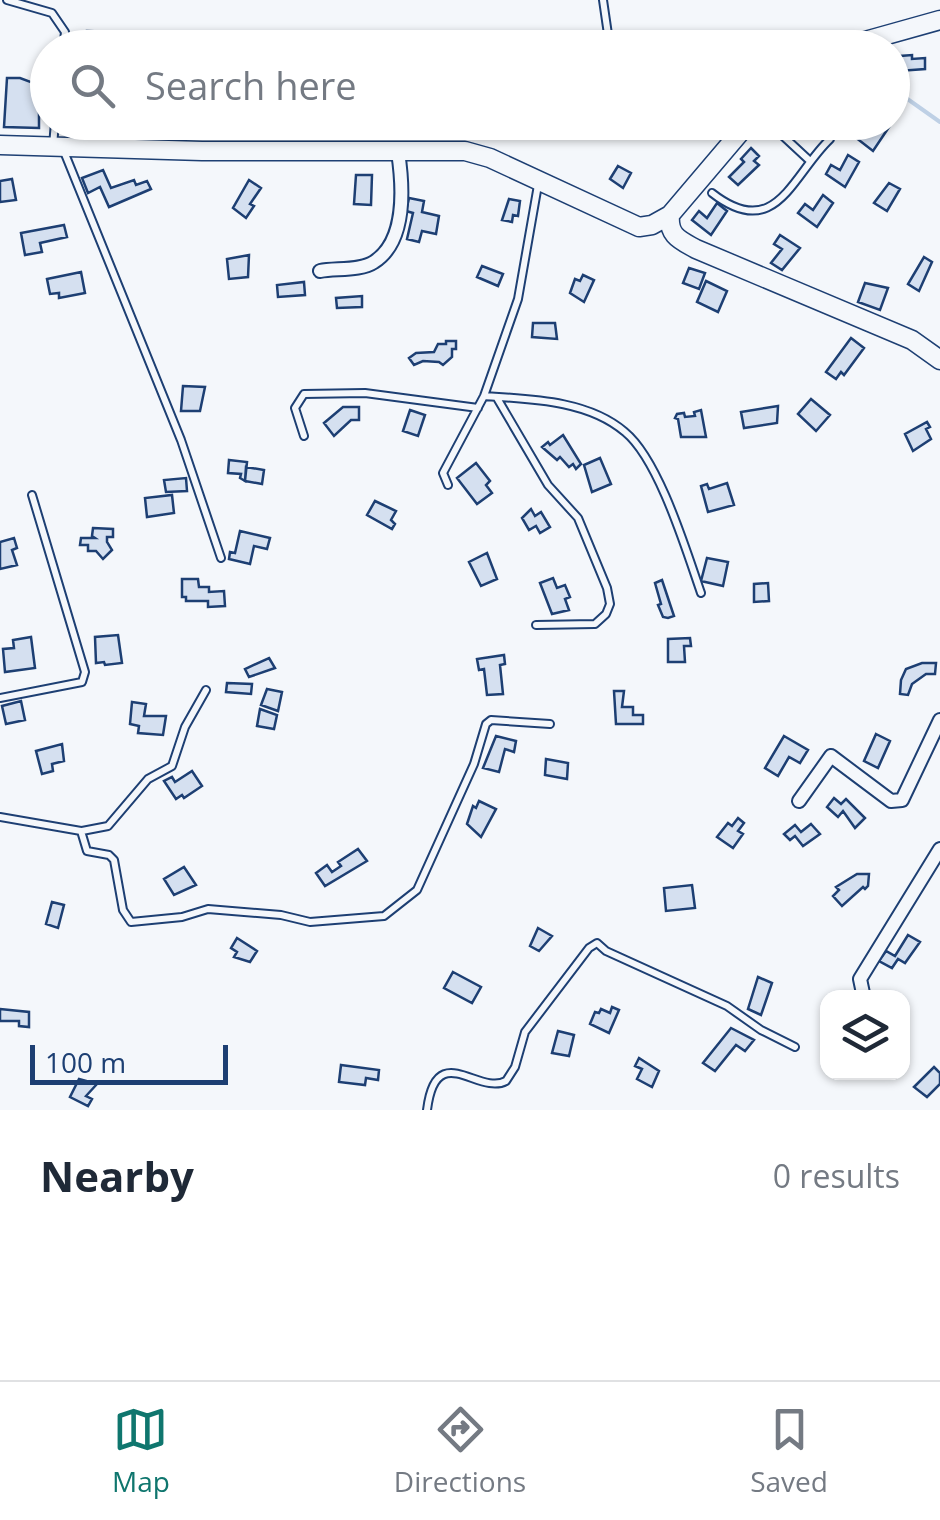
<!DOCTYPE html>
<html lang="en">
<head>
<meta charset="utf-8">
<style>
	:root { --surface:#fff; --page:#f6f6f7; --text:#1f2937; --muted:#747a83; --line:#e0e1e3; --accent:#0f766e }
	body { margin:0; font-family:"Open Sans",sans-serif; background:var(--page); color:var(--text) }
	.controls { position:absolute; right:30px; bottom:30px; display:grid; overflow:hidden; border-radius:20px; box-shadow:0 2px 8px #0004 }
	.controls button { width:90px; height:90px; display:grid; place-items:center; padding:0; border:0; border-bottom:2px solid var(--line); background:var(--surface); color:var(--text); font:50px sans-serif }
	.scale { position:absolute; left:30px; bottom:25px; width:198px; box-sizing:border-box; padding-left:10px; border:5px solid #1d3f73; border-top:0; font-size:28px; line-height:35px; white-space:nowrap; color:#1d3f73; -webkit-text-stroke:8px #f4f7fb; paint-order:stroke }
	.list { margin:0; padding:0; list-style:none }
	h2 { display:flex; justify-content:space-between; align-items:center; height:130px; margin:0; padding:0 40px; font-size:42px }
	h2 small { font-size:32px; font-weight:400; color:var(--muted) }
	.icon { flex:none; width:55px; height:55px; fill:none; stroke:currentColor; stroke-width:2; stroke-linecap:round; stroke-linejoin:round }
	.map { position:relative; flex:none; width:940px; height:1110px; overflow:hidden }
	.search { position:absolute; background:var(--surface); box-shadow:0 2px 8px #0004; left:30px; right:30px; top:30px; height:110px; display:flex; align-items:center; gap:25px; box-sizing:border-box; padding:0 35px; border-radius:55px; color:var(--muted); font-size:38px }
	.sheet { height:270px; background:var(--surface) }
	nav { display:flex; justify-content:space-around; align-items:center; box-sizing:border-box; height:140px; border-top:2px solid var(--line); background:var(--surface); font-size:28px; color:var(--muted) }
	nav a { display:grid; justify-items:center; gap:5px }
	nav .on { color:var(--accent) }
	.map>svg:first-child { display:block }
</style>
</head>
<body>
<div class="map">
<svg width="940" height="1110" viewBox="0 0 940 1110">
	<rect width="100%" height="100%" fill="#f4f7fb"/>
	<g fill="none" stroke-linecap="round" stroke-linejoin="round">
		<!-- stream -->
		<path stroke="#bed0e5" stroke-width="4" d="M892,88L940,122"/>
	</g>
	<!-- building -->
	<path fill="#d5e0f0" stroke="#1d3f73" stroke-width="2.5" d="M87,31L115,32V48H87Z
		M912,55V59L925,58V69L899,71L900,56Z
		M7,78H20L39,85V128L4,127Z
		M876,122L889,127L873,151L855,137L861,128L869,134Z
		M751,148L759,156L754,161L759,165L738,185L729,177L744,162L741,159Z
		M848,155L859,162L845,187L826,174L831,165L840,170Z
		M618,166L631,173L623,188L610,179Z
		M103,170L111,188L134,180L136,185L147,181L151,189L109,207L100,187L88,193L82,178Z
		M356,175H372L371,205L354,204Z
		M12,179L16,200L0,202V181Z
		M249,180L261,188L250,204L254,206L246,218L233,208Z
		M889,183L900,189L887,211L874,203Z
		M823,195L833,203L817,227L798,213L805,204L813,210Z
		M409,198L424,201L422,212L439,216L436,234L422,231L419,242L407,239L413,213L406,211Z
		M509,199L520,201L518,216L513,215L512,222L502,220Z
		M717,203L727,211L711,235L692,220L699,211L707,218Z
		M64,225L67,237L40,243L42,252L25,255L21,233Z
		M780,235L800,248L782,270L771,263L782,249L774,244Z
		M249,255L248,277L229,279L227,259Z
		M924,257L932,262L919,291L908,284Z
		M482,266L503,274L498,286L477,277Z
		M689,268L705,273L699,289L683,283Z
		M81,272L85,293L59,298V293L50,294L47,279Z
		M583,275L594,280L584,302L570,293L575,279L580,281Z
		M706,281L727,291L718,312L697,302Z
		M304,282L305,295L278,297L277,285Z
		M865,283L888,288L880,310L858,302Z
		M362,296V307L337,308L336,298Z
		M533,323H555L557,339L532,337Z
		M851,338L864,348L844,375L841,372L836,379L826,372Z
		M446,341H456V349H452V357L443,365L439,362L423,361L414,365L409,358L416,353L434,352L438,344H446Z
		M183,386L205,387L200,411H181Z
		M811,399L830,415L816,431L798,414Z
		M778,406L777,423L744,428L741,412Z
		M343,407H359V420H351L334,436L324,423Z
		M410,410L425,415L418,436L403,431Z
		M701,410L706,437H681L678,419L675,418L677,414L684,413L685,417L695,416L694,412Z
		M927,422L930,427L926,429L931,439L913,451L905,434Z
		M563,435L581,464L576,469L573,464L569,467L560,457L557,460L542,447L548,442L550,445Z
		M600,458L611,484L592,492L584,465Z
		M229,460L247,462L245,481L240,478L241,474L228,473Z
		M476,463L490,481L486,485L492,493L477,504L457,478Z
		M246,467L264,470L262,484L245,481Z
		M186,478L187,491L166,492L164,480Z
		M727,483L734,505L708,512L701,486L707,484L709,489Z
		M172,495L174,513L147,517L145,498Z
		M375,501L396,511L391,520L395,524L392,529L367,515Z
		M531,509L535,516L541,512L550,527L540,533L536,526L529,530L522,518Z
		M93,528L113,529V537H107V542L112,550L103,559L96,551H88V545H80L81,538H95L92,536Z
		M240,531L270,538L267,549L254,546L250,564L229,559L230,552L235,553Z
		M14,538L17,548L12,550L17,565L0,569V542Z
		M487,553L497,579L481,586L469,562Z
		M707,558L728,562L723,586L701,581Z
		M553,578L557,588L565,585L570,597L565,599L569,610L552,614L540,583Z
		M182,579H198L199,587H209V592L224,591L225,606L208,607V601H186V597H182Z
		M662,580L674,616L668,618L663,617L658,605L661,604L655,583Z
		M768,583L769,601L754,602V584Z
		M118,635L122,663L105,665L104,662L96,663L95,637Z
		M31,637L35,668L5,672L3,649L14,648L13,640Z
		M690,638L691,646H684L685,662H668V639Z
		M504,655L505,664L500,665L503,694L487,695L484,669L479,670L477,659Z
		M269,658L275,668L249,677L245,669Z
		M922,663H936L935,674H926L912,684L908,695L900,694L901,680L906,669Z
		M227,683L252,684L251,694L226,692Z
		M267,689L282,692L278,711L261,705Z
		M614,691H624L622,707H633V715H643V724H616Z
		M21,701L25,720L6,724L2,706Z
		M132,702L146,704L144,716H166L163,735L138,733L139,726L130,724Z
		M260,709L277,715L274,729L257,726Z
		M876,734L890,741L878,768L864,761Z
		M496,736L516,741L514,752L505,749L499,772L483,768Z
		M784,736L808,750L800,763L789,757L778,776L765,768Z
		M62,744L64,761L52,764L53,771L42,774L36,751Z
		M546,759L568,763L567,779L545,775Z
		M192,771L202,786L184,798L182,795L176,799L164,781L172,777L175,782Z
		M834,798L841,804L846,799L865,818L855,828L843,811L838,817L827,807Z
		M479,801L496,809L481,837L467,824L473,806L476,808Z
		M738,818L744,823L738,831L743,834L733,848L717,837L728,823L732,826Z
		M811,824L820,834L803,846L795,836L790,840L784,834L795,825L801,832Z
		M358,849L367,861L325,886L316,873L327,865L332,872L341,866L338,862Z
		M184,867L196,885L174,895L164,879Z
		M857,874H869L868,886L865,889L863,887L842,906L833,896L839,890L836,887Z
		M692,885L695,908L666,911L664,888Z
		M52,902L64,905L58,928L46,924Z
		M538,928L552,936L539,951L530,946Z
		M908,935L920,942L905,963L898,959L892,968L879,961L886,951L895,956Z
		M237,938L257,951L250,962L234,957L237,952L231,948Z
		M453,972L481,987L472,1003L444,988Z
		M758,977L772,983L761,1015L748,1009Z
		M612,1007L619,1010L609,1033L590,1024L595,1012L599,1013L601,1009L610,1013Z
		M0,1009L29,1012V1027L19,1026V1021H0Z
		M731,1028L754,1040L745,1051L736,1045L715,1071L703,1063Z
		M558,1031L574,1035L569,1056L552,1053Z
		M639,1058L659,1071L652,1087L637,1079L642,1069L635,1066Z
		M341,1065L379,1070L378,1080L366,1078L365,1085L339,1082Z
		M934,1067L940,1073V1084L927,1097L914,1087Z
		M79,1079L97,1084L86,1096L92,1099L88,1106L70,1097Z"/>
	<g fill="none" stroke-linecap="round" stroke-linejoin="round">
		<defs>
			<path id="lane" d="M7,0L52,13L65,32L63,48
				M603,0L610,48
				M768,122L810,161
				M53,146L55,122
				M63,149L181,440L221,558
				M712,193C776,243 792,175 830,139
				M484,396C530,399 588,400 625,432C659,460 686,550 701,593
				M497,398L548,485L578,518L607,588L610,604L606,614L595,624L536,625
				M304,436L295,408L304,394L365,393L478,408
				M448,485L443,473L484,396L518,299L538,185
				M0,698L82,682L85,672L32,495
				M0,817L81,831L87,851L109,855L114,860L123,910L131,922L182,917L208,909L281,915L310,922L384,916L417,890L474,764L486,724L491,720L550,724
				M82,831L108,826L148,779L172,766L185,727L206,690
				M427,1110C436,1038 478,1096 506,1081L515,1067L525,1032L589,948L597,943L606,951L727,1006L761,1030L795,1047"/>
			<path id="street" d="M320,271C335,268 361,271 374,262C407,241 403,185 398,152
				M799,801L831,756L891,801L902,800L940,720
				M864,998L860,979L940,849"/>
			<path id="secondary" d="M840,48L940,20
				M0,145L202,151H465L490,158L639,227L652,225L670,215L749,122
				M670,215C668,236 680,240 696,249L912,340L940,360"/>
		</defs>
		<!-- lane casing -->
		<use href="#lane" stroke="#1d3f73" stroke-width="10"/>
		<!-- street casing -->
		<use href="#street" stroke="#1d3f73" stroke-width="16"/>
		<!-- secondary casing -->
		<use href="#secondary" stroke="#1d3f73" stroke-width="21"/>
		<!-- lane -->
		<use href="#lane" stroke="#f4f7fb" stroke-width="6"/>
		<!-- street -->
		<use href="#street" stroke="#f4f7fb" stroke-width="12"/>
		<!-- secondary -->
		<use href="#secondary" stroke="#f4f7fb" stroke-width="18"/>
	</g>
</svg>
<div class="controls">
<button><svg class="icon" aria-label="layers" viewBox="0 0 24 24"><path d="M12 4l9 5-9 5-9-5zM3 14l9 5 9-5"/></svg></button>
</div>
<div class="scale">100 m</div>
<div class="search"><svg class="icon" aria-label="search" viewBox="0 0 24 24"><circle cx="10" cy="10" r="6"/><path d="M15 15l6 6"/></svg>Search here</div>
</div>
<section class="sheet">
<h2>Nearby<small>0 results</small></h2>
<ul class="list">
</ul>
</section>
<nav>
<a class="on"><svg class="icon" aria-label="map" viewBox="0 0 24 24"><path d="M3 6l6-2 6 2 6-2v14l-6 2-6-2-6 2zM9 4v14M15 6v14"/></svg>Map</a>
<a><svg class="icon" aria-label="directions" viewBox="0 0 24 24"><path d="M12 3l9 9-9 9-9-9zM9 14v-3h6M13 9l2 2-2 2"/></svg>Directions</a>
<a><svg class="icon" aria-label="saved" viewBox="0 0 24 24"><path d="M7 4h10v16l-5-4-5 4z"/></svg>Saved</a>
</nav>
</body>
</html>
